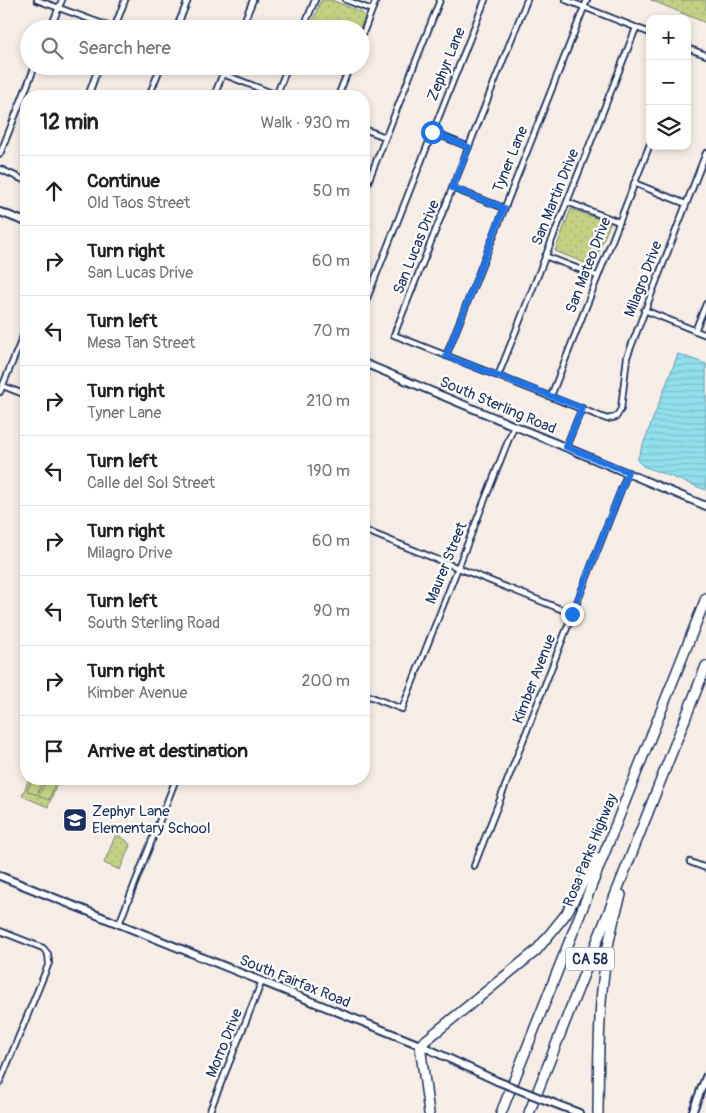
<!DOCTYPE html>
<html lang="en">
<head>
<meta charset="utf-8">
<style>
	:root { --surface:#fff; --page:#f6f6f6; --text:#202124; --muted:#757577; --line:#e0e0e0 }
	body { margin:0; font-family:Pangolin,sans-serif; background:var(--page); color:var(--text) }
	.controls { position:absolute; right:15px; top:15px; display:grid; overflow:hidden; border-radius:10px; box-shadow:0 2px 8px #0003 }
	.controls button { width:45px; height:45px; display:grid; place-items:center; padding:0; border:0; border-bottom:1px solid var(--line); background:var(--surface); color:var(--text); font:25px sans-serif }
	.stop { position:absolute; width:15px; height:15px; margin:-11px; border:4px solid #1a73e8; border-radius:50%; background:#fff }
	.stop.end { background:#1a73e8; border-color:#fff; box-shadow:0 1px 5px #0008 }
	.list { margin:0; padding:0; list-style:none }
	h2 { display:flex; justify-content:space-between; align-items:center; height:65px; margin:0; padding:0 20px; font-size:21px }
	h2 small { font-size:16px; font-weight:400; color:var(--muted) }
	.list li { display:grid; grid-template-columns:32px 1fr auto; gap:15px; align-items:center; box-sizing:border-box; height:70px; padding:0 20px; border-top:1px solid var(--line) }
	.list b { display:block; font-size:19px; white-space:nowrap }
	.list p { margin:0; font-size:16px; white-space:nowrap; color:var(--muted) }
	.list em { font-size:16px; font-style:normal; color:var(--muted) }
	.icon { flex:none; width:28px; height:28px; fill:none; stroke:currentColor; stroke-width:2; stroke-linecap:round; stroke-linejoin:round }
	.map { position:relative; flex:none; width:706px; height:1113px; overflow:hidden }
	.search { position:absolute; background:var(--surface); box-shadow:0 2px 8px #0003; left:20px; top:20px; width:350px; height:55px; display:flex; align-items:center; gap:12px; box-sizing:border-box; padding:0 18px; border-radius:28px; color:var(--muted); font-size:19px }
	.panel { position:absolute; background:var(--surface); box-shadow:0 2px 8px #0003; left:20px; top:90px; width:350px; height:695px; border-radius:20px }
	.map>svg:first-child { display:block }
</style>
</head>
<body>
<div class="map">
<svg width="706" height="1113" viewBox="0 0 706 1113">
	<defs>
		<pattern id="green-dots" width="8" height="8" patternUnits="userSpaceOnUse" patternTransform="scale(1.25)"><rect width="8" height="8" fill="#c4d184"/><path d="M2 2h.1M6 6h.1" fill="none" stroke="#a8b474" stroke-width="1.8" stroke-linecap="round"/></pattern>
		<pattern id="water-rules" width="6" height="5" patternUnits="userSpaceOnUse" patternTransform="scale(1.25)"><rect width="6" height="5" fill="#90e0ed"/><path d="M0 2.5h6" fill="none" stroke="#7cc0ce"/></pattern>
	</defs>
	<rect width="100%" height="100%" fill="#f6eee6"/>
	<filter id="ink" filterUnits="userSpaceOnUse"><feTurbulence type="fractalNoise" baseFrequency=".02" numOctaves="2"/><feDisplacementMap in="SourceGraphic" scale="10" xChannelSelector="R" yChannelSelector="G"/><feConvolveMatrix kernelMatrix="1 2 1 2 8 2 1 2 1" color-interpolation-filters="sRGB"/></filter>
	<g filter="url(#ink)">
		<!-- green -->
		<path fill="url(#green-dots)" stroke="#708071" d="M321,0H332L362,13L365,16L360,29H310Z
			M651,0H706V23Z
			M571,209L610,223L593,266L555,251Z
			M29,779H59L48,807L22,796Z
			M116,834L126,840L130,845L120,870L104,863Z"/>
		<!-- pitch -->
		<path fill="#c4d184" stroke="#708071" d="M32,779H43L37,795L27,791Z
			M46,780L55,784L49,800L39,796Z"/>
		<!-- water -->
		<path fill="url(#water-rules)" stroke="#6199b4" d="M678,354L706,364V490L643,466L637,460Z"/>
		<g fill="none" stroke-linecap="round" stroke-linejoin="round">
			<defs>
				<path id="street" d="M37,0L114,28
					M346,0L372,10
					M527,0L394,335L607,419L616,417L621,409L627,357L706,153
					M566,0L650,33
					M50,29L62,0
					M114,29L125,0
					M176,29L188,0
					M241,29L253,0
					M303,29L315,0
					M361,38L376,0
					M687,48L706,55
					M223,74L277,95
					M151,92L161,96
					M88,96L99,66
					M149,96L161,66
					M214,96L226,66
					M276,96L288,66
					M338,96L350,66
					M364,129L385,137
					M432,132L469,147
					M0,154L35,66
					M0,169L26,181
					M634,183L686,204
					M452,188L504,208
					M364,192L440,0
					M567,202L619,222
					M545,256L597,276
					M364,306L485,0
					M644,310L706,335
					M695,331L706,304
					M446,356L587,0
					M498,376L636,28
					M3,386L26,395
					M0,392L26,329
					M551,396L650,144
					M566,447L582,408
					M364,530L573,614
					M364,694L402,709L514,426
					M690,862L706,868
					M474,866L628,472
					M119,924L176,779
					M0,931L43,948L48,954L49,963L0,1082
					M209,1113L262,981"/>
				<path id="secondary" d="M0,212L26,222
					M364,363L706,506
					M0,876L420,1045L497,1081
					M548,1101L579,1113
					M692,1113L706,1077"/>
				<path id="highway" d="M429,1113L420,1045L536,951L566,914L596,858
					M501,1113L706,598
					M529,1113L706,666
					M598,1113C599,1039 597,967 621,895"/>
			</defs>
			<!-- street casing -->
			<use href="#street" stroke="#1b2f5e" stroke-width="8"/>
			<!-- secondary casing -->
			<use href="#secondary" stroke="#1b2f5e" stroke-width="10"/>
			<!-- highway casing -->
			<use href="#highway" stroke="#1b2f5e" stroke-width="12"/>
			<!-- street -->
			<use href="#street" stroke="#fff" stroke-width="4.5"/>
			<!-- secondary -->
			<use href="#secondary" stroke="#fff" stroke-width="6"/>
			<!-- highway -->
			<use href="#highway" stroke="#fff" stroke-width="9"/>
			<defs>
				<path id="secondary-bridge" d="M497,1081L548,1101"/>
			</defs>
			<!-- secondary-bridge casing -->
			<use href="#secondary-bridge" stroke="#1b2f5e" stroke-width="10" stroke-linecap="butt"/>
			<!-- secondary-bridge -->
			<use href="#secondary-bridge" stroke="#fff" stroke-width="6"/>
		</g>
	</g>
	<g fill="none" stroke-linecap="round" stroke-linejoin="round" filter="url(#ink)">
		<!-- route -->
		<path stroke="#1a73e8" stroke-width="6" d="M432,132L469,147L452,188L504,208L446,356L582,408L566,447L628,472L572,614"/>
	</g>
	<!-- icons -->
	<defs>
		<symbol id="school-square" viewBox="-11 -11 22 22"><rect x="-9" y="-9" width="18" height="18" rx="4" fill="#1b2f5e" stroke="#fff"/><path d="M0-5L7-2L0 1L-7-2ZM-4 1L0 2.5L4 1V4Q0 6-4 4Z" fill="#fff"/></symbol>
	</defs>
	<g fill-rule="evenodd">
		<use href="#school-square" x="61" y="806" width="28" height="28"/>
	</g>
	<g text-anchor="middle" stroke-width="4.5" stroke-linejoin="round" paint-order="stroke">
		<!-- shield labels -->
		<rect fill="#fff" stroke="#5f6d8e" stroke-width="1" x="566" y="947.5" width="48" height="23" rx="4"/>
		<g font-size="14" font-weight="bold" fill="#1b2f5e">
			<text x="590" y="964">CA 58</text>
		</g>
		<!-- street labels -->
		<g font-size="15" fill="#1b2f5e" stroke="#fff">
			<text transform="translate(446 64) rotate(-68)" y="5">Zephyr Lane</text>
			<text transform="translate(510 159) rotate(-68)" y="5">Tyner Lane</text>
			<text transform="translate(555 197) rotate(-68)" y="5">San Martin Drive</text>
			<text transform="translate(416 247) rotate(-68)" y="5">San Lucas Drive</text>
			<text transform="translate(588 265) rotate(-69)" y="5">San Mateo Drive</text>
			<text transform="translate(643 279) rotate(-69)" y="5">Milagro Drive</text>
			<text transform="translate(498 405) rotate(23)" y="5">South Sterling Road</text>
			<text transform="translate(446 563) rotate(-68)" y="5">Maurer Street</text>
			<text transform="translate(534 679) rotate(-69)" y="5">Kimber Avenue</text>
			<text transform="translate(590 850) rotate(-68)" y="5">Rosa Parks Highway</text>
			<text transform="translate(295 981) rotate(22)" y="5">South Fairfax Road</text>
			<text transform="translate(224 1043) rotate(-68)" y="5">Morro Drive</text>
		</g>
		<!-- poi labels -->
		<g font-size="15" fill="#1b2f5e" stroke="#fff" text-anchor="start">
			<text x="92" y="816">Zephyr Lane<tspan x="92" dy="17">Elementary School</tspan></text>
		</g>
	</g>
</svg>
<div class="controls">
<button>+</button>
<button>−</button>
<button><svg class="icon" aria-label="layers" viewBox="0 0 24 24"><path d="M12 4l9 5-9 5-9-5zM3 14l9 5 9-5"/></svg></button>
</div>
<div class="stop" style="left:432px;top:132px"></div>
<div class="stop end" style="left:572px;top:614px"></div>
<div class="search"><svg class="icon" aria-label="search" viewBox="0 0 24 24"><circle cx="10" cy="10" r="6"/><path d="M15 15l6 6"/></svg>Search here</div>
<section class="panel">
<h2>12 min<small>Walk · 930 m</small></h2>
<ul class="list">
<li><svg class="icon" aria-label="ahead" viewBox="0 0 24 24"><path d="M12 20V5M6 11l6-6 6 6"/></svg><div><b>Continue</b><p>Old Taos Street</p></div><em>50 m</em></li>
<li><svg class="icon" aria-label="right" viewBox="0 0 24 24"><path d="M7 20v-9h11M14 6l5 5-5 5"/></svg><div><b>Turn right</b><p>San Lucas Drive</p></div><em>60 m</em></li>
<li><svg class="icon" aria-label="left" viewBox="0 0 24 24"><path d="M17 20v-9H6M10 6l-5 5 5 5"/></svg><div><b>Turn left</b><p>Mesa Tan Street</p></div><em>70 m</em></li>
<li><svg class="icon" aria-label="right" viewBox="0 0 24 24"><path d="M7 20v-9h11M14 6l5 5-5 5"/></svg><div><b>Turn right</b><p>Tyner Lane</p></div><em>210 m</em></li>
<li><svg class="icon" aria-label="left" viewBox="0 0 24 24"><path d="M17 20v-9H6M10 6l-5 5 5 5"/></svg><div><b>Turn left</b><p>Calle del Sol Street</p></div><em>190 m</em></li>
<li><svg class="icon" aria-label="right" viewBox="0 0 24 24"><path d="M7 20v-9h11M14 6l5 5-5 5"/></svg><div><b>Turn right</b><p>Milagro Drive</p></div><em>60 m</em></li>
<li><svg class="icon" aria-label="left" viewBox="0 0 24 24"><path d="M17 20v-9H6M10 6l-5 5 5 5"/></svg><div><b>Turn left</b><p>South Sterling Road</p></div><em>90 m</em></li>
<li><svg class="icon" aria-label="right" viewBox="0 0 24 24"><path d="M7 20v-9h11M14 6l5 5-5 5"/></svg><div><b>Turn right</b><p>Kimber Avenue</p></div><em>200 m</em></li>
<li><svg class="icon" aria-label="arrive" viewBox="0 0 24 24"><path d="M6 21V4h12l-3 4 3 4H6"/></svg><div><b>Arrive at destination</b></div></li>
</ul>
</section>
</div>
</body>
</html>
